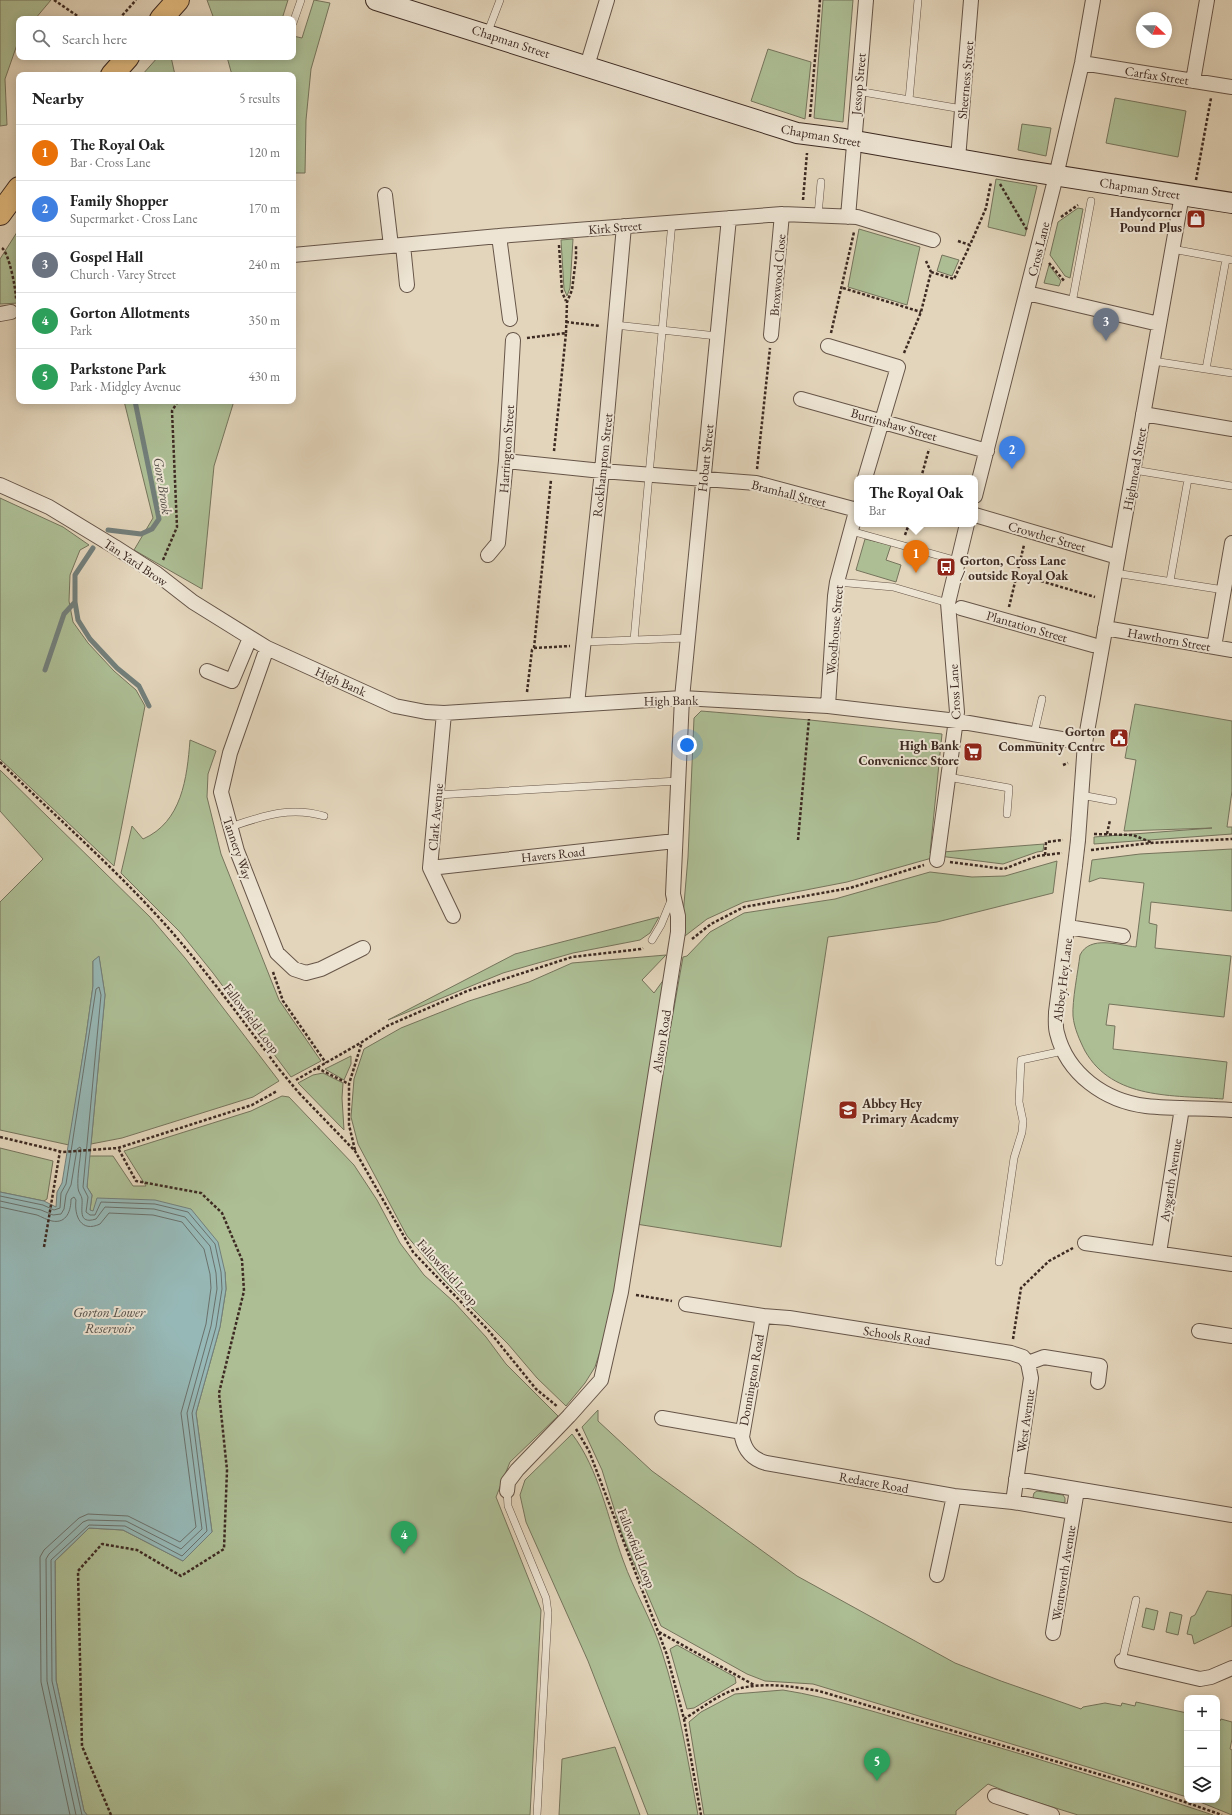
<!DOCTYPE html>
<html lang="en">
<head>
<meta charset="utf-8">
<style>
	:root { --surface:#fff; --page:#f2f2f2; --text:#222; --muted:#767676; --line:#e0e0e0; --accent:#0b8043 }
	body { margin:0; font-family:"EB Garamond",serif; background:var(--page); color:var(--text) }
	.controls { position:absolute; right:12px; bottom:12px; display:grid; overflow:hidden; border-radius:8px; box-shadow:0 2px 10px #0003 }
	.controls button { width:36px; height:36px; display:grid; place-items:center; padding:0; border:0; border-bottom:1px solid var(--line); background:var(--surface); color:var(--text); font:20px sans-serif }
	.compass { position:absolute; left:1136px; top:12px; width:36px; height:36px; border-radius:50%; background:var(--surface); box-shadow:0 2px 10px #0003; rotate:112deg }
	.you { position:absolute; left:687px; top:745px; width:14px; height:14px; margin:-10px; border:3px solid #fff; border-radius:50%; background:#1a73e8; box-shadow:0 0 0 6px #1a73e833 }
	.badge { display:grid; place-items:center; width:26px; height:26px; border-radius:50%; background:var(--accent); color:#fff; font-size:13px; font-weight:700 }
	.pin { position:absolute; translate:-50% -33px; filter:drop-shadow(0 1px 2px #0008) }
	.pin::after { content:''; position:absolute; top:21px; width:14px; height:12px; background:inherit; clip-path:polygon(0 0,100% 0,50% 100%) }
	.popup { position:absolute; left:854px; top:475px; width:124px; height:52px; box-sizing:border-box; display:grid; place-content:center; border-radius:8px; background:var(--surface); filter:drop-shadow(0 1px 3px #0005); font-size:13px; white-space:nowrap; color:var(--muted) }
	.popup b { font-size:15px; color:var(--text) }
	.popup::after { content:''; position:absolute; left:50%; top:100%; margin-left:-8px; border:8px solid transparent; border-top-color:var(--surface) }
	.list { margin:0; padding:0; list-style:none }
	h2 { display:flex; justify-content:space-between; align-items:center; height:52px; margin:0; padding:0 16px; font-size:17px }
	h2 small { font-size:13px; font-weight:400; color:var(--muted) }
	.list li { display:grid; grid-template-columns:26px 1fr auto; gap:12px; align-items:center; box-sizing:border-box; height:56px; padding:0 16px; border-top:1px solid var(--line) }
	.list b { display:block; font-size:15px; white-space:nowrap }
	.list p { margin:0; font-size:13px; white-space:nowrap; color:var(--muted) }
	.list em { font-size:13px; font-style:normal; color:var(--muted) }
	.icon { flex:none; width:22px; height:22px; fill:none; stroke:currentColor; stroke-width:2; stroke-linecap:round; stroke-linejoin:round }
	.map { position:relative; flex:none; width:1232px; height:1815px; overflow:hidden }
	.search { position:absolute; background:var(--surface); box-shadow:0 2px 10px #0003; left:16px; top:16px; width:280px; height:44px; display:flex; align-items:center; gap:10px; box-sizing:border-box; padding:0 14px; border-radius:8px; color:var(--muted); font-size:15px }
	.panel { position:absolute; background:var(--surface); box-shadow:0 2px 10px #0003; left:16px; top:72px; width:280px; height:332px; border-radius:8px }
	.map>svg:first-child { display:block }
</style>
</head>
<body>
<div class="map">
<svg width="1232" height="1815" viewBox="0 0 1232 1815">
	<rect width="100%" height="100%" fill="#e3d5bb"/>
	<filter id="stains"><feTurbulence type="fractalNoise" baseFrequency=".005" numOctaves="4"/><feColorMatrix values="0 0 0 0 .2 0 0 0 0 .09 0 0 0 0 .02 0 0 0 .5 -.17"/></filter>
	<radialGradient id="worn" r=".72"><stop offset=".6" stop-color="#630" stop-opacity="0"/><stop offset="1" stop-color="#630" stop-opacity=".3"/></radialGradient>
	<!-- green -->
	<path fill="#adbe95" stroke="#75745c" d="M0,0H51L35,19H19V39L5,79L7,125L0,126Z
		M207,0H288L282,19H214Z
		M314,0L330,3L311,69L306,120L305,173H293V75H232L227,57H293V36L302,38Z
		M823,0H853L843,122L814,118Z
		M768,49L811,62L805,119L751,101Z
		M158,57H171L175,75H142Z
		M1115,98L1186,111L1178,157L1106,143Z
		M1022,124L1051,128L1046,156L1018,150Z
		M996,179L1037,186L1025,236L988,227Z
		M1078,208L1083,209L1070,278L1065,276L1050,255L1058,222Z
		M19,229V303L0,304V259Z
		M859,229L920,247L907,305L848,287Z
		M573,239L570,288L567,296L564,289L561,240Z
		M942,255L959,260L952,276L937,271Z
		M1049,265L1061,281L1059,286L1044,283Z
		M124,401H234L214,466L202,589L134,550L153,518Z
		M0,498L63,527L89,545L80,550L70,575L69,601L73,622L88,643L114,671L136,690L145,706L114,866L0,759Z
		M865,539L891,545L886,560L901,565L896,582L856,570Z
		M1135,704L1232,721V791L1227,827H1232V834L1094,844V837L1212,828L1124,831L1136,760L1125,758Z
		M701,711L810,720L942,734L930,853L1044,844L1043,851L1037,852L1003,864L939,856L847,882L744,902L707,919L681,939L688,857L694,718Z
		M190,740L216,751L208,774L207,797L221,854L279,1000L321,1061L291,1077L213,973L180,932L121,873L132,826L143,839C182,822 187,778 190,740Z
		M0,770L150,917L185,958L279,1081L253,1097L122,1138L91,1144L105,995L99,957L93,961V986L86,1036L69,1145L0,1130V902L43,859L0,811Z
		M1232,849V911L1151,902L1149,923L1157,925L1155,948L1231,956L1224,1017L1109,1004L1106,1025L1115,1026L1113,1049L1227,1062L1223,1099C1173,1095 1113,1100 1085,1051C1080,1041 1074,1028 1073,1016C1072,1001 1078,971 1080,955C1090,935 1118,945 1136,947L1144,883L1100,878L1089,882L1092,860L1140,854Z
		M1057,861L1053,893L937,922L828,937L781,1247L636,1224L683,957L687,956L710,932L744,913L835,899L930,872L972,877L1005,876Z
		M659,917L650,933L640,940L573,953L503,973L388,1020L515,954Z
		M666,955L642,980L654,993L667,975L621,1258L608,1326L595,1367L585,1383L566,1406L537,1378L508,1344L444,1280L407,1236L358,1144L351,1117L354,1079L364,1049L401,1028L469,1001L529,982L572,963Z
		M351,1056V1064L344,1080L325,1069Z
		M323,1073L343,1083L342,1098L344,1130L298,1083L313,1075Z
		M282,1096L289,1097L354,1165L377,1200L400,1243L424,1275L454,1302L486,1337L506,1364L558,1416L510,1462L496,1497L541,1610L530,1815H87L84,1811L56,1680L55,1561L89,1528L123,1530L183,1561L212,1532L196,1413L220,1327L226,1289L225,1272L90,1210L92,1195L87,1187L89,1156H113L133,1186H146L124,1151L251,1111Z
		M0,1148L53,1161L47,1199L44,1201L0,1192Z
		M598,1410V1421L652,1471L797,1576L955,1663L1001,1681L1081,1709L1083,1707L1105,1703L1121,1706L1122,1703L1135,1706L1136,1702L1187,1713V1797L813,1684L765,1681L747,1674L661,1626L623,1537L602,1470L582,1427Z
		M572,1434C599,1469 608,1519 623,1560C634,1591 652,1620 662,1652C679,1705 688,1761 698,1815H648L588,1661L526,1522L520,1495L525,1480Z
		M1037,1491L1063,1495L1065,1498V1502L1061,1504L1036,1500L1033,1497L1034,1493Z
		M1207,1591L1232,1595V1626L1194,1644L1192,1635L1187,1634L1191,1617L1195,1615Z
		M1146,1608L1158,1611L1154,1630L1142,1627Z
		M1170,1612L1182,1615L1178,1635L1166,1632Z
		M677,1645L735,1677L736,1683L694,1708L687,1709L670,1649Z
		M783,1690C833,1698 881,1714 930,1728C1025,1754 1120,1784 1213,1815H1078L1017,1796L988,1784L956,1811V1815H704L689,1722L701,1712L735,1694Z
		M1221,1719L1232,1722V1739L1230,1749L1232,1750V1815L1195,1800H1217V1721H1220Z
		M615,1747L640,1815H559L562,1759Z"/>
	<!-- water -->
	<path fill="#96b8b6" stroke="#727f7b" d="M99,956L105,995L87,1187L92,1195L90,1210L93,1211L97,1198L155,1200L191,1209L218,1242L225,1272L226,1289L220,1327L196,1413L212,1532L183,1561L123,1530L89,1528L55,1561L56,1680L84,1811L87,1815H0V1192L44,1201L56,1207L57,1192L62,1183L86,1036L93,986V961Z"/>
	<g fill="none" stroke-linecap="round" stroke-linejoin="round">
		<!-- shore -->
		<path stroke="#6a716c" stroke-width="1" d="M0,1196L43,1205L54,1210L60,1208L61,1193L66,1184L96,989L99,987L101,995L83,1187L88,1197L86,1212L90,1215H95L101,1202L155,1204L188,1212L215,1244L221,1272L222,1289L216,1327L192,1413L207,1531L182,1556L125,1526L89,1525L51,1560L52,1681L82,1815
			M0,1201L41,1210L53,1215L61,1214L64,1209L66,1195L71,1185L77,1149L80,1147L81,1149C80,1162 77,1176 78,1188C78,1192 82,1196 82,1199C83,1208 77,1225 96,1219L105,1207L154,1209L185,1217L210,1246L216,1273L217,1289L211,1326L187,1413L202,1529L181,1549L126,1521L88,1520L83,1522L49,1554L46,1559L47,1681L76,1815
			M0,1207C12,1210 25,1212 37,1215C42,1217 47,1220 52,1221C67,1224 71,1210 71,1199L74,1197L76,1200C74,1216 81,1233 100,1224L109,1213L153,1215L182,1222L204,1249L210,1274L211,1288L206,1324L181,1413L196,1527L180,1542L128,1516L88,1514L79,1518L44,1550L40,1557L41,1682L70,1815"/>
		<!-- stream -->
		<path stroke="#727f7b" stroke-width="5" d="M108,530L141,534L152,529L159,519L135,401
			M93,548L75,575V602L78,620L90,639L117,668L139,686L149,706
			M45,670L64,614L75,602"/>
		<defs>
			<path id="lane" d="M293,23L301,0
				M487,34L500,0
				M857,91L962,109
				M909,100L918,0
				M818,215L821,182
				M1172,249L1232,260
				M1072,303L1091,201
				M615,325L717,336
				M1153,361L1232,373
				M1206,369L1226,259
				M1134,470L1232,486
				M851,531L958,561
				M1115,573L1224,590
				M1170,581L1188,479
				M837,582L893,587L948,603
				M634,640L672,222
				M583,642L687,638
				M1034,734L1042,699
				M948,777L1009,788L1007,814
				M437,795L678,781
				M1081,795L1113,801
				M230,827C263,816 290,806 324,816
				M652,940L661,925L672,898
				M999,1262L1014,1158L1022,1132L1023,1121L1019,1102L1021,1060L1063,1051
				M507,1491L508,1506L546,1598L548,1613L537,1815
				M1122,1661L1136,1600"/>
			<path id="street" d="M1082,63L1232,87
				M587,66L607,0
				M1193,81L1207,0
				M958,159L971,0
				M385,195L391,246
				M848,217L866,0
				M499,236L510,319
				M403,245L407,285
				M293,255L499,236L782,214L857,217L933,240
				M1027,293L1159,324
				M0,314L11,312
				M771,335L782,214
				M828,346L898,367L865,478
				M801,399L987,451
				M1143,414L1232,429
				M506,461L602,471L756,483L857,510
				M0,485L49,507L115,547L157,574L193,602L267,648L395,706L426,712L444,713L682,698L828,706L957,721L1085,743
				M975,496L1056,176L1082,63L1093,0
				M975,515L1118,557
				M488,555L498,543L506,461L513,340
				M961,608L1093,645
				M1105,628L1232,650
				M1214,647L1232,543
				M267,648L230,753L221,792L237,851L277,953L294,969L306,973L321,969L363,948
				M207,671L232,681L250,638
				M577,704L602,471L624,226
				M828,706L835,596L837,582L857,508
				M444,713L430,868L453,916
				M1078,840L1085,743L1182,195
				M937,860L957,712L948,603L967,524
				M1075,866L1056,1012C1056,1018 1055,1026 1057,1033C1067,1074 1105,1101 1146,1106C1174,1109 1204,1108 1232,1110
				M430,868L675,841
				M1068,927L1123,936
				M1085,1243L1232,1264
				M1159,1253L1182,1108
				M686,1304L763,1316L789,1318L1011,1353L1023,1357L1028,1363
				M763,1316L742,1437C745,1451 752,1459 766,1463L954,1496L1013,1502L1073,1512
				M1199,1331L1232,1336
				M1028,1363L1044,1357L1100,1366L1098,1382
				M662,1418L742,1432
				M1016,1479L1232,1515
				M507,1491L508,1482L517,1470L569,1416L601,1380L621,1292L678,932V916L673,894L682,698L729,218
				M1013,1502L1031,1378L1028,1363
				M937,1575L954,1496
				M1053,1633L1077,1490
				M1122,1661L1200,1679L1211,1677L1232,1668
				M995,1796L1052,1815"/>
			<path id="secondary" d="M376,0L797,133L844,139L1015,169L1232,203"/>
			<path id="highway" d="M161,19L178,0
				M112,75L128,57
				M0,214L19,188"/>
		</defs>
		<!-- lane casing -->
		<use href="#lane" stroke="#665548" stroke-width="8"/>
		<!-- street casing -->
		<use href="#street" stroke="#665548" stroke-width="16"/>
		<!-- secondary casing -->
		<use href="#secondary" stroke="#3d2a22" stroke-width="22"/>
		<!-- highway casing -->
		<use href="#highway" stroke="#3d2a22" stroke-width="24"/>
		<!-- path -->
		<path stroke="#3d2a22" stroke-width="2.5" stroke-dasharray="3 2" stroke-linecap="butt" d="M54,0L82,19
			M119,19L136,0
			M810,117L820,0
			M1196,180L1211,98
			M1000,184L1027,230
			M803,200L807,153
			M1061,217L1078,205
			M958,241L970,245L986,208L991,182
			M559,245L562,292L566,301
			M2,248C9,253 16,289 16,299
			M1049,263L1065,282
			M931,272L954,279L970,245
			M843,288L921,312
			M566,322L600,326
			M566,333L567,302L572,290L576,258V245
			M831,333L854,232
			M527,338L566,333L554,451
			M904,353L921,312L931,272L926,261
			M757,469L770,348
			M921,478L929,449
			M905,535L909,524
			M163,560L177,527L172,411L178,401
			M1017,574L1095,597
			M1009,607L1024,545
			M534,648L570,646
			M527,692L532,650L534,648L551,480
			M0,762C59,820 123,875 177,938C213,980 246,1025 279,1069
			M1063,765L1068,763
			M1094,834L1133,835L1153,843
			M1107,834L1110,820
			M798,840L809,719
			M1091,850L1150,843L1232,839
			M1045,855L1046,842L1063,840
			M950,862L1004,869L1037,856L1062,853
			M692,939L711,924L744,907L850,888L924,865
			M273,972L283,1001L326,1063
			M317,1068L349,1084
			M296,1080L362,1042L387,1026L467,991L572,957L641,949L643,948
			M299,1093L355,1151L413,1252L489,1331L536,1389L558,1407
			M0,1137L63,1152L118,1148L252,1105L277,1091
			M355,1150L349,1125V1084L362,1042
			M44,1247L60,1151
			M636,1295L672,1301
			M1013,1339L1021,1288L1049,1261L1073,1248
			M576,1429L589,1451L667,1655L684,1719L701,1815
			M659,1632L754,1685
			M684,1719C699,1710 715,1697 731,1691C759,1681 791,1686 819,1691L1142,1787L1222,1815
			M111,1815L82,1746L78,1571L102,1544L137,1550L181,1576L224,1549L227,1470L219,1393L244,1291L242,1260L222,1213L201,1193L136,1181L118,1148"/>
		<!-- lane -->
		<use href="#lane" stroke="#ede4d3" stroke-width="7"/>
		<!-- street -->
		<use href="#street" stroke="#ede4d3" stroke-width="14"/>
		<!-- secondary -->
		<use href="#secondary" stroke="#ede4d3" stroke-width="20"/>
		<!-- highway -->
		<use href="#highway" stroke="#e2ba7e" stroke-width="22"/>
		<defs>
			<path id="street-bridge" d="M1075,866L1078,840"/>
		</defs>
		<!-- street-bridge casing -->
		<use href="#street-bridge" stroke="#665548" stroke-width="16" stroke-linecap="butt"/>
		<!-- path-bridge -->
		<path stroke="#3d2a22" stroke-width="2.5" stroke-dasharray="3 2" stroke-linecap="butt" d="M279,1069L299,1093"/>
		<!-- street-bridge -->
		<use href="#street-bridge" stroke="#ede4d3" stroke-width="14"/>
	</g>
	<!-- icons -->
	<defs>
		<symbol id="shop-square" viewBox="-11 -11 22 22"><rect x="-9" y="-9" width="18" height="18" rx="4" fill="#8f2418" stroke="#ede4d3"/><path d="M-5-2.5h2.3a2.7 3.5 0 0 1 5.4 0H5L5.5 6h-11ZM-1.5-2.5h3a1.5 2.3 0 0 0-3 0Z" fill="#fff"/></symbol>
		<symbol id="bus-square" viewBox="-11 -11 22 22"><rect x="-9" y="-9" width="18" height="18" rx="4" fill="#8f2418" stroke="#ede4d3"/><path d="M-5-6H5V4H4V6H2V4H-2V6H-4V4H-5ZM-3.5-4V0h7V-4ZM-3.5 1.2v1.5H-2V1.2ZM2 1.2v1.5H3.5V1.2Z" fill="#fff"/></symbol>
		<symbol id="civic-square" viewBox="-11 -11 22 22"><rect x="-9" y="-9" width="18" height="18" rx="4" fill="#8f2418" stroke="#ede4d3"/><path d="M-.6-6.5H3V-4.5H.6V-3L4-1V1h2V6H-6V1h2V-1L-.6-3ZM-1.2 2.5V6h2.4V2.5Z" fill="#fff"/></symbol>
		<symbol id="supermarket-square" viewBox="-11 -11 22 22"><rect x="-9" y="-9" width="18" height="18" rx="4" fill="#8f2418" stroke="#ede4d3"/><path d="M-6-5.5h2.5l.6 2H6L4.5 2H-2.5L-4.4-4H-6ZM-1.5 3.2a1.3 1.3 0 1 0 .1 0ZM3 3.2a1.3 1.3 0 1 0 .1 0Z" fill="#fff"/></symbol>
		<symbol id="school-square" viewBox="-11 -11 22 22"><rect x="-9" y="-9" width="18" height="18" rx="4" fill="#8f2418" stroke="#ede4d3"/><path d="M0-5L7-2L0 1L-7-2ZM-4 1L0 2.5L4 1V4Q0 6-4 4Z" fill="#fff"/></symbol>
	</defs>
	<g fill-rule="evenodd">
		<use href="#shop-square" x="1185" y="208" width="22" height="22"/>
		<use href="#bus-square" x="935" y="556" width="22" height="22"/>
		<use href="#civic-square" x="1108" y="727" width="22" height="22"/>
		<use href="#supermarket-square" x="962" y="741" width="22" height="22"/>
		<use href="#school-square" x="837" y="1099" width="22" height="22"/>
	</g>
	<g text-anchor="middle" stroke-width="4" stroke-linejoin="round" paint-order="stroke">
		<!-- street labels -->
		<g font-size="13" fill="#3d2a22" stroke="#ede4d3">
			<text transform="translate(511 41) rotate(18)" y="5">Chapman Street</text>
			<text transform="translate(1157 75) rotate(9)" y="5">Carfax Street</text>
			<text transform="translate(965 80) rotate(-85)" y="5">Sheerness Street</text>
			<text transform="translate(858 84) rotate(-85)" y="5">Jessop Street</text>
			<text transform="translate(821 135) rotate(10)" y="5">Chapman Street</text>
			<text transform="translate(1140 188) rotate(9)" y="5">Chapman Street</text>
			<text transform="translate(615 227) rotate(-5)" y="5">Kirk Street</text>
			<text transform="translate(1038 249) rotate(-76)" y="5">Cross Lane</text>
			<text transform="translate(777 275) rotate(-85)" y="5">Broxwood Close</text>
			<text transform="translate(894 424) rotate(16)" y="5">Burtinshaw Street</text>
			<text transform="translate(506 449) rotate(-86)" y="5">Harrington Street</text>
			<text transform="translate(705 458) rotate(-84)" y="5">Hobart Street</text>
			<text transform="translate(602 465) rotate(-84)" y="5">Rockhampton Street</text>
			<text transform="translate(1134 469) rotate(-80)" y="5">Highmead Street</text>
			<text transform="translate(789 493) rotate(14)" y="5">Bramhall Street</text>
			<text transform="translate(1047 536) rotate(16)" y="5">Crowther Street</text>
			<text transform="translate(136 562) rotate(34)" y="5">Tan Yard Brow</text>
			<text transform="translate(1027 626) rotate(16)" y="5">Plantation Street</text>
			<text transform="translate(834 630) rotate(-85)" y="5">Woodhouse Street</text>
			<text transform="translate(1169 639) rotate(10)" y="5">Hawthorn Street</text>
			<text transform="translate(341 681) rotate(24)" y="5">High Bank</text>
			<text transform="translate(954 692) rotate(-93)" y="5">Cross Lane</text>
			<text transform="translate(671 700) rotate(-1)" y="5">High Bank</text>
			<text transform="translate(435 817) rotate(-85)" y="5">Clark Avenue</text>
			<text transform="translate(238 848) rotate(71)" y="5">Tannery Way</text>
			<text transform="translate(553 854) rotate(-6)" y="5">Havers Road</text>
			<text transform="translate(1062 980) rotate(-83)" y="5">Abbey Hey Lane</text>
			<text transform="translate(252 1018) rotate(53)" y="5">Fallowfield Loop</text>
			<text transform="translate(661 1041) rotate(-81)" y="5">Alston Road</text>
			<text transform="translate(1170 1180) rotate(-81)" y="5">Aysgarth Avenue</text>
			<text transform="translate(448 1272) rotate(48)" y="5">Fallowfield Loop</text>
			<text transform="translate(897 1335) rotate(9)" y="5">Schools Road</text>
			<text transform="translate(751 1380) rotate(-80)" y="5">Donnington Road</text>
			<text transform="translate(1025 1421) rotate(-82)" y="5">West Avenue</text>
			<text transform="translate(874 1482) rotate(10)" y="5">Redacre Road</text>
			<text transform="translate(637 1548) rotate(69)" y="5">Fallowfield Loop</text>
			<text transform="translate(1063 1573) rotate(-81)" y="5">Wentworth Avenue</text>
		</g>
		<!-- poi labels -->
		<g font-size="13" font-weight="bold" fill="#3d2a22" stroke="#ede4d3" text-anchor="end">
			<text x="1182" y="217">Handycorner<tspan x="1182" dy="15">Pound Plus</tspan></text>
			<text x="960" y="565" text-anchor="start">Gorton, Cross Lane<tspan x="960" dy="15">/ outside Royal Oak</tspan></text>
			<text x="1105" y="736">Gorton<tspan x="1105" dy="15">Community Centre</tspan></text>
			<text x="959" y="750">High Bank<tspan x="959" dy="15">Convenience Store</tspan></text>
			<text x="862" y="1108" text-anchor="start">Abbey Hey<tspan x="862" dy="15">Primary Academy</tspan></text>
		</g>
		<!-- water labels -->
		<g font-size="14" font-style="italic" fill="#534e47" stroke="#ede4d3">
			<text transform="translate(163 486) rotate(81)" y="5">Gore Brook</text>
			<text x="109" y="1317">Gorton Lower<tspan x="109" dy="16">Reservoir</tspan></text>
		</g>
	</g>
	<rect width="100%" height="100%" filter="url(#stains)"/>
	<rect width="100%" height="100%" fill="url(#worn)"/>
</svg>
<div class="controls">
<button>+</button>
<button>−</button>
<button><svg class="icon" aria-label="layers" viewBox="0 0 24 24"><path d="M12 4l9 5-9 5-9-5zM3 14l9 5 9-5"/></svg></button>
</div>
<svg class="compass" viewBox="-18 -18 36 36"><path d="M0-13l5 13h-10z" fill="#e53935"/><path d="M0 13l5-13h-10z" fill="#767676"/></svg>
<div class="you"></div>
<div class="pin badge" style="left:916px;top:573px;background:#e8710a">1</div>
<div class="popup"><b>The Royal Oak</b>Bar</div>
<div class="pin badge" style="left:1012px;top:469px;background:#3f7fe0">2</div>
<div class="pin badge" style="left:1106px;top:341px;background:#6b7280">3</div>
<div class="pin badge" style="left:404px;top:1554px;background:#2e9e5b">4</div>
<div class="pin badge" style="left:877px;top:1781px;background:#2e9e5b">5</div>
<div class="search"><svg class="icon" aria-label="search" viewBox="0 0 24 24"><circle cx="10" cy="10" r="6"/><path d="M15 15l6 6"/></svg>Search here</div>
<section class="panel">
<h2>Nearby<small>5 results</small></h2>
<ul class="list">
<li><span class="badge" style="background:#e8710a">1</span><div><b>The Royal Oak</b><p>Bar · Cross Lane</p></div><em>120 m</em></li>
<li><span class="badge" style="background:#3f7fe0">2</span><div><b>Family Shopper</b><p>Supermarket · Cross Lane</p></div><em>170 m</em></li>
<li><span class="badge" style="background:#6b7280">3</span><div><b>Gospel Hall</b><p>Church · Varey Street</p></div><em>240 m</em></li>
<li><span class="badge" style="background:#2e9e5b">4</span><div><b>Gorton Allotments</b><p>Park</p></div><em>350 m</em></li>
<li><span class="badge" style="background:#2e9e5b">5</span><div><b>Parkstone Park</b><p>Park · Midgley Avenue</p></div><em>430 m</em></li>
</ul>
</section>
</div>
</body>
</html>
